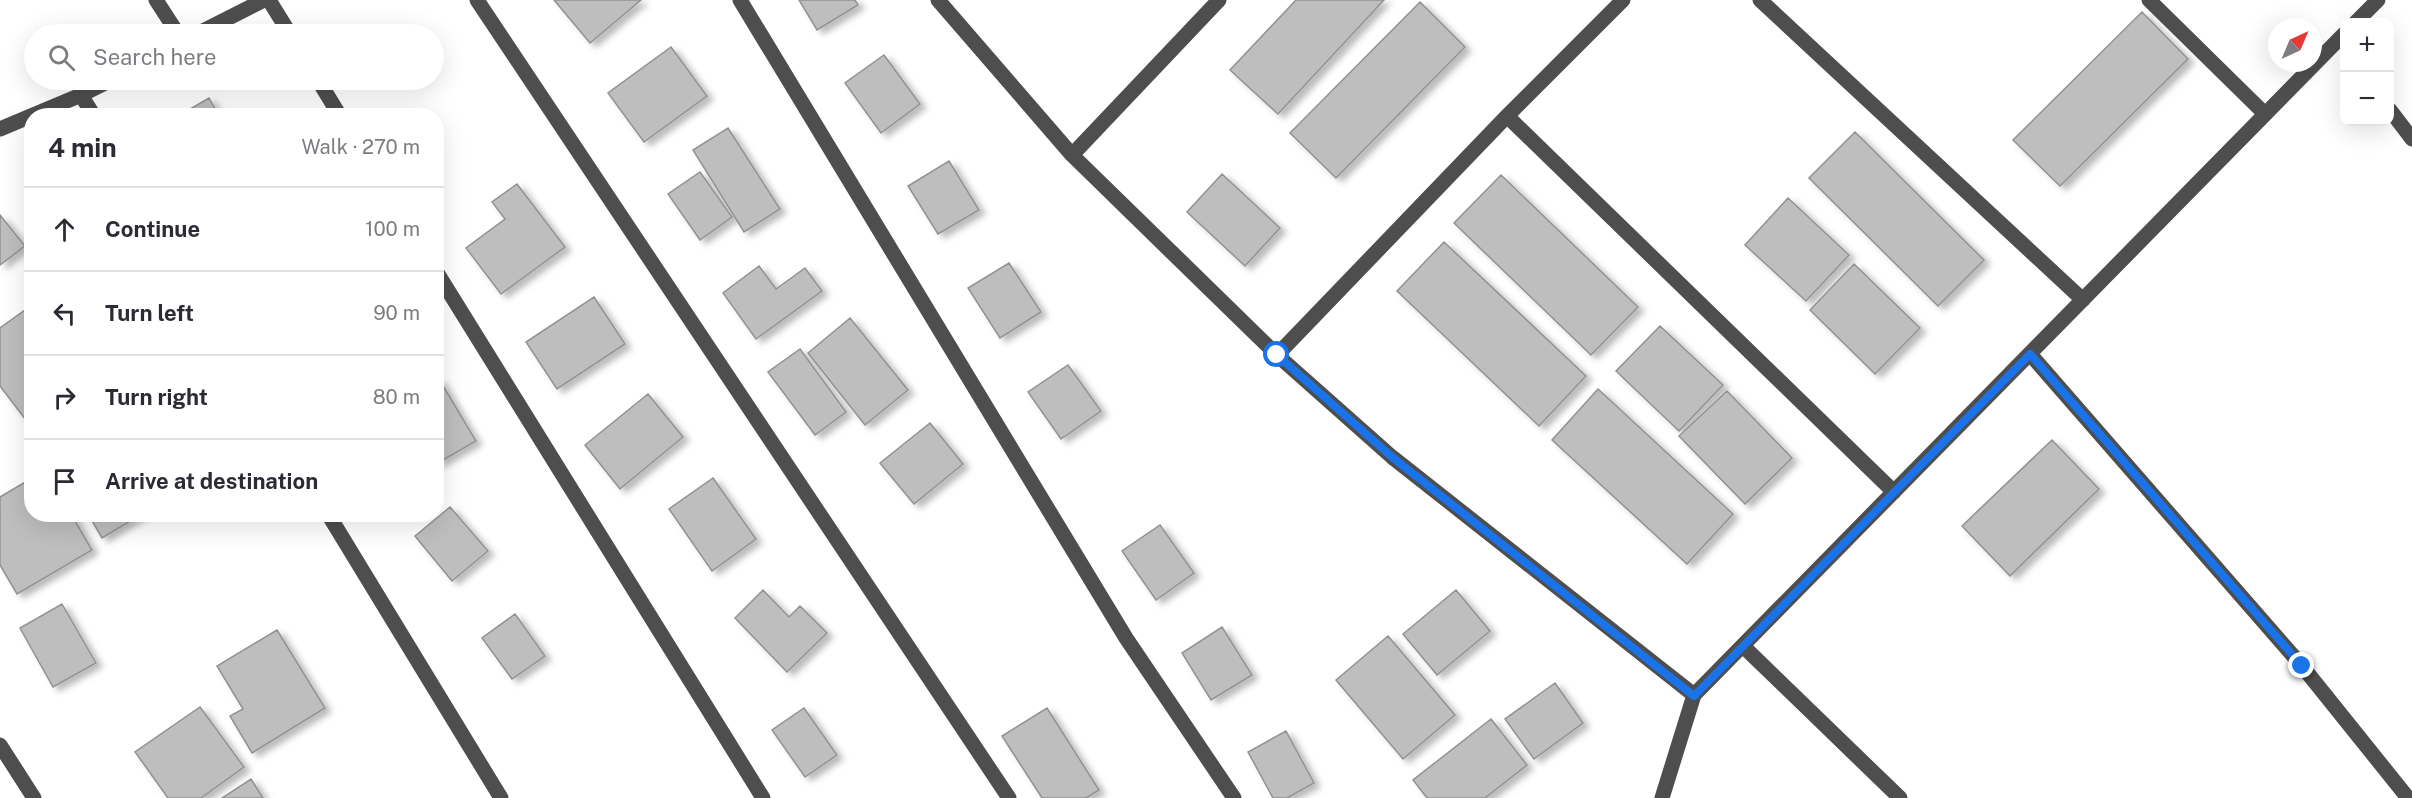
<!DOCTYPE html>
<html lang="en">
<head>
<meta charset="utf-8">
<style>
	:root { --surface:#fff; --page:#f2f2f3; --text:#2b2b33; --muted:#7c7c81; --line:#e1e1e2 }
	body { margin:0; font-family:"Public Sans",sans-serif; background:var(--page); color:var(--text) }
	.controls { position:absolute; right:18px; top:18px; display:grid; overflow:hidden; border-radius:12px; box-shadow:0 6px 24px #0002 }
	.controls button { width:54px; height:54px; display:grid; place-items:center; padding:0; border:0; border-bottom:2px solid var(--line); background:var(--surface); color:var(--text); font:30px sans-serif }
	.compass { position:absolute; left:2268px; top:18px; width:54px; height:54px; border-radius:50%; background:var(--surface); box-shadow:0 6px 24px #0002; rotate:44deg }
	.stop { position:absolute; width:18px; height:18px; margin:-14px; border:4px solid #1a73e8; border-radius:50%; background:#fff }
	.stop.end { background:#1a73e8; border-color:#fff; box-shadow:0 2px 6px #0008 }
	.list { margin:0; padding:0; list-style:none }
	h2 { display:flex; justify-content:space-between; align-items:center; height:78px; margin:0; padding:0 24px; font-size:26px }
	h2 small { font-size:20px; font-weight:400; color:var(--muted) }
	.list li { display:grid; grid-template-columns:39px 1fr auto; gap:18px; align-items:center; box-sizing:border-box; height:84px; padding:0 24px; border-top:2px solid var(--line) }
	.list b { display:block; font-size:22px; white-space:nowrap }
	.list em { font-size:20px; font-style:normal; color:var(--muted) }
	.icon { flex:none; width:33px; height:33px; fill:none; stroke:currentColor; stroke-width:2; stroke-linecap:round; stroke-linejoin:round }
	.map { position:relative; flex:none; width:2412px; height:798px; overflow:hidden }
	.search { position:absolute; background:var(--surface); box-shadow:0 6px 24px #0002; left:24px; top:24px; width:420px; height:66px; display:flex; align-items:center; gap:15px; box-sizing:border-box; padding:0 21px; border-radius:33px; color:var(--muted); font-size:22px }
	.panel { position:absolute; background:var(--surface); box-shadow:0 6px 24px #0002; left:24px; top:108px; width:420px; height:414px; border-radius:24px }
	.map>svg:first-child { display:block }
</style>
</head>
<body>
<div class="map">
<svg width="2412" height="798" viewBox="0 0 2412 798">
	<defs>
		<filter id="shadow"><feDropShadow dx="6" dy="4" stdDeviation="3" flood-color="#0004"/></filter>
	</defs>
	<rect width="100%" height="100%" fill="#fff"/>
	<!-- building -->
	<path fill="#bebebe" stroke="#929292" stroke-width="1.5" filter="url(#shadow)" d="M554,0H641L590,43Z
		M799,0H855L858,5L817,30Z
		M1296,0H1384L1278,114L1230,70Z
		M1420,2L1465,47L1336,178L1290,133Z
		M2142,12L2188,59L2060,186L2013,140Z
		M671,47L707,96L644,142L608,93Z
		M884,55L920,104L881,133L845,83Z
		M209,98L219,116H178Z
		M728,128L780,209L744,232L693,150Z
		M1855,132L1984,260L1938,306L1809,178Z
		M949,161L979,210L938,234L908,186Z
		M700,172L732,217L700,240L668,194Z
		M1222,174L1280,228L1245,266L1187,212Z
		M1501,175L1638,307L1591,355L1454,223Z
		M517,184L565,247L501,294L466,248L505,219L492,202Z
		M1788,198L1849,255L1806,301L1745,245Z
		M0,215L25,246L0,265Z
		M1444,242L1586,376L1539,426L1397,291Z
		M1009,263L1041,312L1000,338L968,288Z
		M1854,264L1920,328L1875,374L1810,310Z
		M759,266L776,289L805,268L822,291L756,339L723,293Z
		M594,297L625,344L557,389L526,342Z
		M32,305V428L0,386V328Z
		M850,318L908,390L865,425L808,353Z
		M1660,326L1723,385L1679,431L1616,371Z
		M800,349L846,412L815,435L768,372Z
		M1068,365L1101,411L1061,439L1028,392Z
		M439,379L476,441L436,464V380Z
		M1598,389L1733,514L1687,564L1552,440Z
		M1727,391L1792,458L1745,504L1679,436Z
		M648,394L683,437L620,489L585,445Z
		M930,423L963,464L914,504L880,463Z
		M2052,440L2099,489L2010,576L1962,526Z
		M32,478V514H71L92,550L17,594L0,565V497Z
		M713,478L756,539L712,571L669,509Z
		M450,507L488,551L452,581L415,536Z
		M88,514H142L102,538Z
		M1160,525L1194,573L1156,600L1122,551Z
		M763,590L789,617L800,606L827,633L787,672L735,618Z
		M1456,590L1490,631L1437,675L1403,634Z
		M62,604L96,663L53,687L20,628Z
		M515,614L545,656L512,679L482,638Z
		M1222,627L1252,675L1211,700L1182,653Z
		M277,630L325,708L252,753L230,716L243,709L217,666Z
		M1388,636L1455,715L1403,759L1336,680Z
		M1555,683L1583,723L1534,759L1505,719Z
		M200,707L244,767L201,798H168L135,752Z
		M804,708L837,755L805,777L772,730Z
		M1047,708L1099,790L1086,798H1042L1002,736Z
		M1491,719L1527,765L1485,798H1427L1413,780Z
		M1286,731L1314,783L1287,798H1273L1248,752Z
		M251,779L263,798H222Z"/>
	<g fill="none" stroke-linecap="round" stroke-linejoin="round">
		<!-- minor -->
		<path stroke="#4e4e4e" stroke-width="15" d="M156,0L178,34
			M269,0L290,34
			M477,0L1009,798
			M740,0L1126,638L1234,798
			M938,0L1072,155L1277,355L1392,457L1694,695
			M1760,0L2083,300
			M2149,0L2265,114
			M2356,22L2378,0
			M197,34L264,0
			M318,80L340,116
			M81,95L94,116
			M2390,110L2412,139
			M1507,116L1894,492
			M0,129L81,95L111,80
			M1072,155L1219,0
			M436,271L763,798
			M2030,354L2302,666L2408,798
			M1277,355L1507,116L1623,0
			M328,514L501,798
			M1743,646L1900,798
			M0,745L34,798
			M1662,798L1694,695L2344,34"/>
	</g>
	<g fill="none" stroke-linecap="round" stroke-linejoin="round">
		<!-- route -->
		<path stroke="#1a73e8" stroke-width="8" d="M1277,355L1392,457L1694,696L2030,354L2302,666"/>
	</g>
</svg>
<div class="controls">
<button>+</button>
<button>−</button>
</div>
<svg class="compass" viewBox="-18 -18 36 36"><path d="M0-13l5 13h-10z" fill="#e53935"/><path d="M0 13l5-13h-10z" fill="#7c7c81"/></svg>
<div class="stop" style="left:1277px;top:355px"></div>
<div class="stop end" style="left:2302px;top:666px"></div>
<div class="search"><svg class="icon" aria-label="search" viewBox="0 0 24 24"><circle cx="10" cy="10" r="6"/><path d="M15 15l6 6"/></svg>Search here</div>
<section class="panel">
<h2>4 min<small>Walk · 270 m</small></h2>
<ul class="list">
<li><svg class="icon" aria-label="ahead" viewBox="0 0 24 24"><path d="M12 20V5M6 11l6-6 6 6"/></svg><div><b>Continue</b></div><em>100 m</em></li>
<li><svg class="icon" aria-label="left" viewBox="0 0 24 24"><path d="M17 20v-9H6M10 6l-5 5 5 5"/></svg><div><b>Turn left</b></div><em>90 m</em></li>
<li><svg class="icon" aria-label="right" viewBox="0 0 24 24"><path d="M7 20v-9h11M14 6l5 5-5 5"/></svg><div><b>Turn right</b></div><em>80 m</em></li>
<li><svg class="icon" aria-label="arrive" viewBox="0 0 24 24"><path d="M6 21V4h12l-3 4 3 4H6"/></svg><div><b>Arrive at destination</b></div></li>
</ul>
</section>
</div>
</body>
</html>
